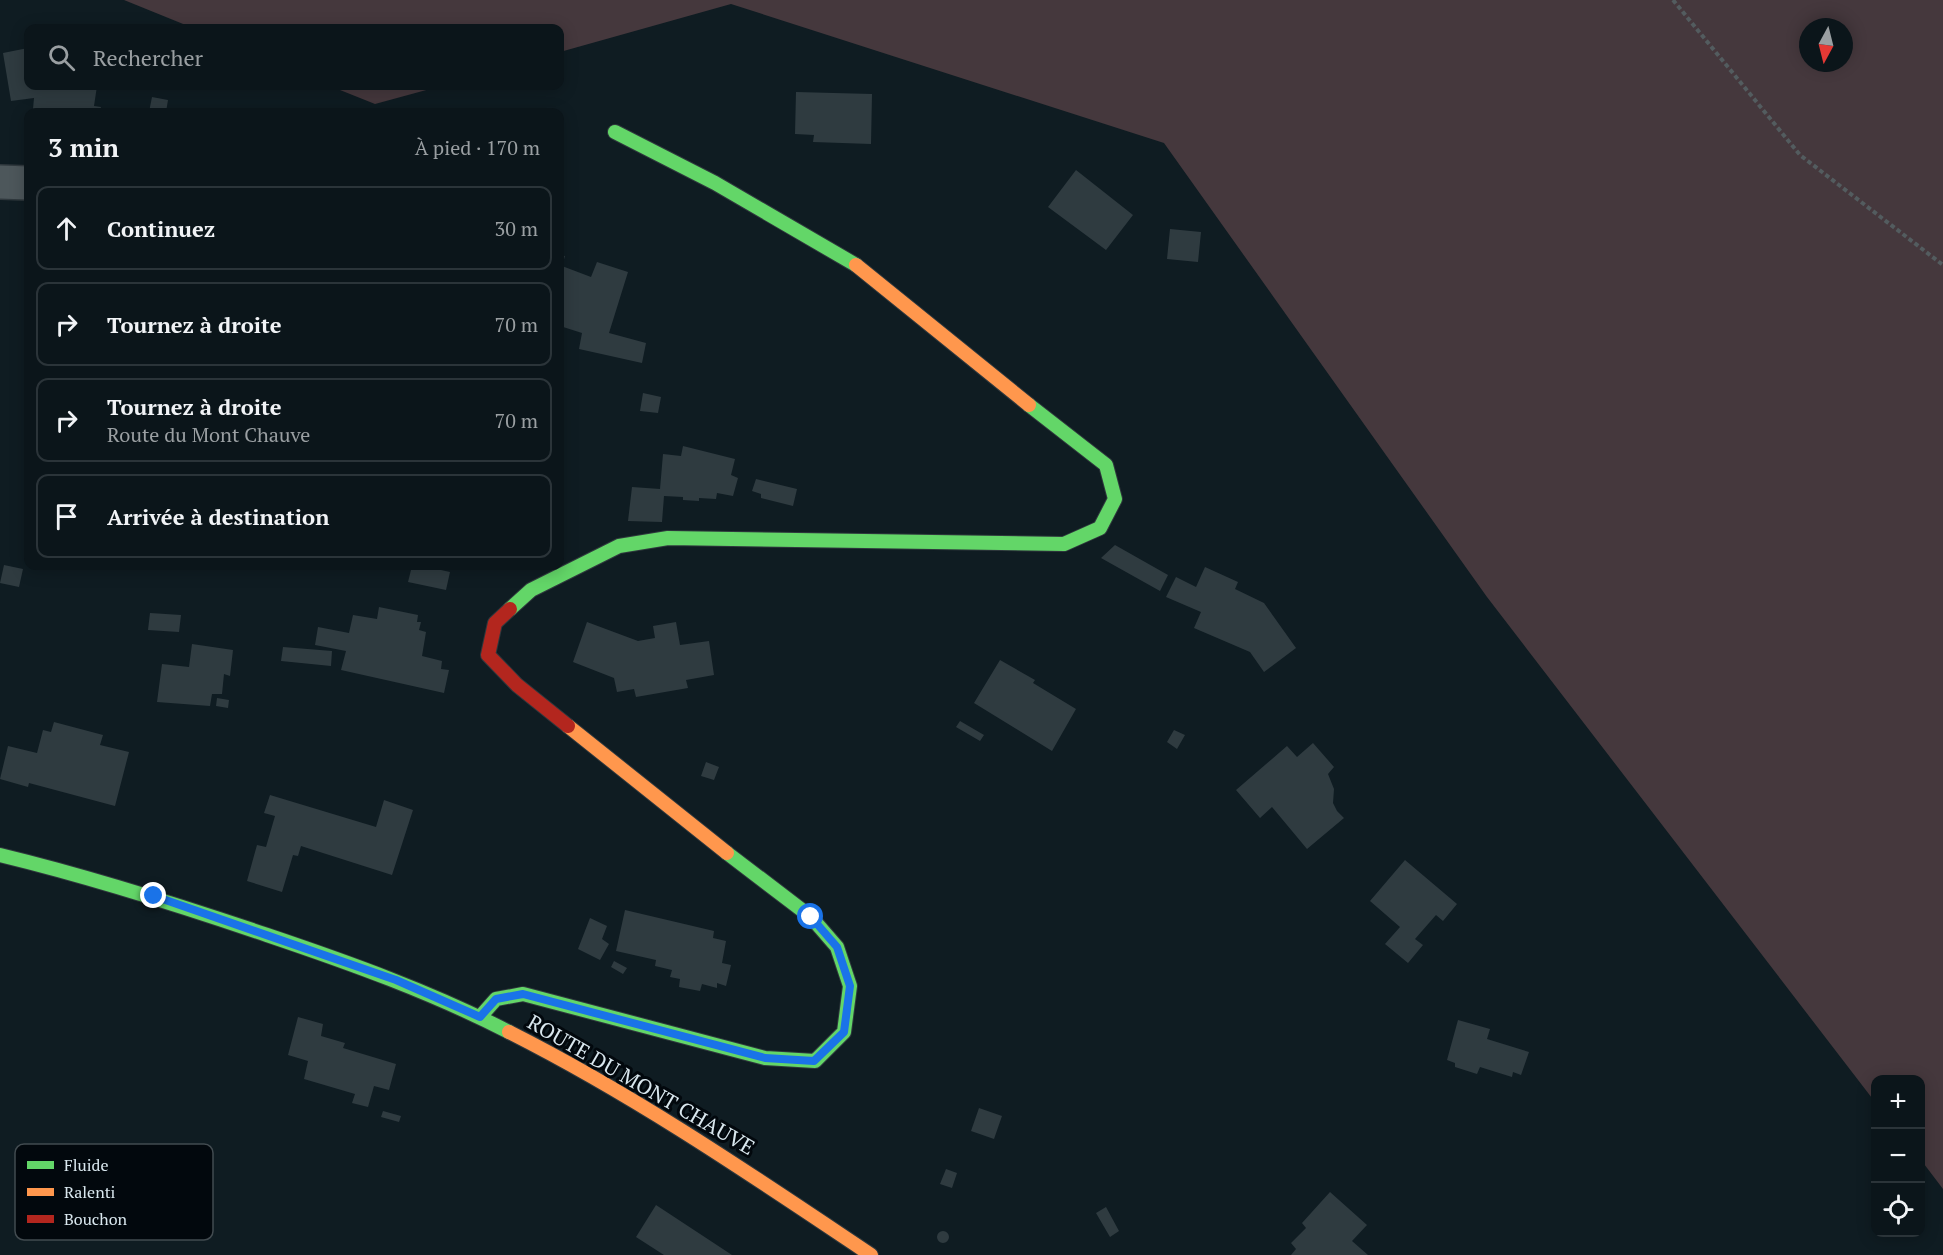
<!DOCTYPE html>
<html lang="fr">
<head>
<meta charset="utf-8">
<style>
	:root { --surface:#0b151a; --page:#141e23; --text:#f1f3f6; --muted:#9a9fa2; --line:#2b3439 }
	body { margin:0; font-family:"PT Serif",serif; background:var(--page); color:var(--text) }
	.controls { position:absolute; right:18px; bottom:18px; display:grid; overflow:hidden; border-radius:12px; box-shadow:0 3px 15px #0003 }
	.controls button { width:54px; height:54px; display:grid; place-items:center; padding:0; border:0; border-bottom:2px solid var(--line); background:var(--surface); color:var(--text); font:30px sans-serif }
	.compass { position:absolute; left:1799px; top:18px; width:54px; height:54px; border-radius:50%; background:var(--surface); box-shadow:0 3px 15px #0003; rotate:187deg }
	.stop { position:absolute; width:18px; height:18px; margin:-14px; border:4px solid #1a73e8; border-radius:50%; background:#fff }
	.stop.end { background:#1a73e8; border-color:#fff; box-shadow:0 2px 6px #0008 }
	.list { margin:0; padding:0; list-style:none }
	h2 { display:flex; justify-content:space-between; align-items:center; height:78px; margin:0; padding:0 24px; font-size:26px }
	h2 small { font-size:20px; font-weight:400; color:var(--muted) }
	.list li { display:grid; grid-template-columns:39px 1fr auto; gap:18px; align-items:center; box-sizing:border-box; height:84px; margin:0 12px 12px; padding:0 12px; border:2px solid var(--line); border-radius:12px }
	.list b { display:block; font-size:22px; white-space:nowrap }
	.list p { margin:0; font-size:20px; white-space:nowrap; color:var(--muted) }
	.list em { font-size:20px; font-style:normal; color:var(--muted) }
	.icon { flex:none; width:33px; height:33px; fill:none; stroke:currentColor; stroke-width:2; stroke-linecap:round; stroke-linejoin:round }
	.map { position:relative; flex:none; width:1943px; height:1255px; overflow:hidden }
	.search { position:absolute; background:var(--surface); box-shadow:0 3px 15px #0003; left:24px; top:24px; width:540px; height:66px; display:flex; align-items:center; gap:15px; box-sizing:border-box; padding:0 21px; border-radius:12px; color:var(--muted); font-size:22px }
	.panel { position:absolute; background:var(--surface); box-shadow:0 3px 15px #0003; left:24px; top:108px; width:540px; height:462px; border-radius:12px }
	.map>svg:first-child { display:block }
</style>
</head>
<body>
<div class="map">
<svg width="1943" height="1255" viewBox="0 0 1943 1255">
	<rect width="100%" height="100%" fill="#0f1c22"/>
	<!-- green -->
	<path fill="#45383d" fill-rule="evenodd" d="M124,0H1943V1189L1921,1160L1920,1080H1876L1875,1102L1487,597L1164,143L731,4L560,52V28H193ZM1808,27H1844V63H1808Z
		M330,86H441L375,104Z"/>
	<!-- building -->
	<path fill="#2f3b40" d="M28,48V86H97L94,106L101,107L100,112H62L33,109L34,98L11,101L3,53Z
		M796,92L872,94L871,144L813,142L814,135L795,134Z
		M152,97L168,100L166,112H149Z
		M1076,170L1133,215L1106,250L1048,207Z
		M1170,229L1201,232L1198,262L1167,259Z
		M560,255L565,256L562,266L591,277L597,262L628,272L609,333L646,343L642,363L579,349L582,333L560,326Z
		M643,393L661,397L658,413L640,411Z
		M683,446L735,459L731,475L738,478L733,496L717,493L716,499L699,498V501L683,500V497L664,496L662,522L628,521L632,487L660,489L663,454L681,456Z
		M756,479L797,489L793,506L761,498V494L752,491Z
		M1115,545L1168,575L1160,591L1101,558Z
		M4,565L23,569L19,587L0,583Z
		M412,566H442L441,570L450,572L446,590L408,582Z
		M1205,567L1238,582L1235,589L1264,603L1296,648L1264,672L1250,652L1194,628L1201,612L1166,597L1176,577L1196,587Z
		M379,607L418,615L417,622H421L419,630L426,632L422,656L442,661L441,669L449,670L444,693L341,670L346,651L315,645L318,627L349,633L353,615L377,619Z
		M150,613L181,615L179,632L148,630Z
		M587,622L638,641L655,638L653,626L676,622L680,645L709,641L714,675L686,680L688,688L636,697L634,689L617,692L614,678L573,662Z
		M192,644L233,650L230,676L224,674L222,694H212L210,706L157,702L162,664L189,667Z
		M283,647L332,651L331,666L281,661Z
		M1000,660L1035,680L1033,683L1076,709L1052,751L974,703Z
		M217,698L229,700L228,708L216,706Z
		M960,721L984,735L980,741L956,727Z
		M54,722L103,735L100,745L129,752L115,806L29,783L28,787L0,779L8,746L37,753L43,730L51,732Z
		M1174,730L1185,735L1177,749L1167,742Z
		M1313,743L1334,767L1328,774L1334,789L1333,803L1337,811L1344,818L1307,849L1272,807L1260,818L1236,790L1287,746L1297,757Z
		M706,762L719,767L714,780L701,776Z
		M270,795L376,827L384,800L413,810L392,875L301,846L298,856L293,855L282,892L247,881L257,845L266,847L275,816L264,813Z
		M1405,860L1457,904L1443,921L1436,915L1415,939L1423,945L1408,963L1385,944L1400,927L1370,901Z
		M625,910L714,931L713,938L726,941L722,963L731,965L726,986L717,983V988L702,984L700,991L679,987L680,979L670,977L672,970L655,966L656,960L616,951Z
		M590,918L607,926L602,939L609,944L600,960L578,949Z
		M614,961L627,968L623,974L611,967Z
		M298,1017L323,1024L321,1036L345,1043L343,1048L396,1064L389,1090L374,1086L368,1107L352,1103L355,1094L304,1079L308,1061L288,1055Z
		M1458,1020L1490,1029L1487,1039L1529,1052L1521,1075L1513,1072L1512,1077L1480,1067L1477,1074L1455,1067V1063L1447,1060Z
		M979,1108L1002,1116L994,1139L971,1131Z
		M383,1111L401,1116L399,1122L381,1117Z
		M946,1169L957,1173L952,1188L940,1184Z
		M1330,1192L1367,1225L1352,1241L1368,1255H1291L1296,1249L1291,1243L1306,1228L1302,1223Z
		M656,1205L732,1255H664L636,1237Z
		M1106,1207L1119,1231L1110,1237L1096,1213Z
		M937 1237a6 6 0 1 1 12 0a6 6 0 1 1-12 0Z"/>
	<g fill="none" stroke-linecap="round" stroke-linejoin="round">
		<defs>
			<path id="street" d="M0,182L28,183"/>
			<path id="fast" d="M615,132L715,183L856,265
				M510,609L531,590L619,546L668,538L1064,544L1100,528L1115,499L1106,465L1029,405
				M0,855C91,877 179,905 267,935C350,963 431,992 509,1032
				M480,1017L496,999L523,994L765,1058L815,1061L844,1032L850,986L837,947L811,917L727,853"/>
			<path id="slow" d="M856,265L1029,405
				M568,726L727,853
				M509,1032C636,1096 753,1176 871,1255"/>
			<path id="jam" d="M510,609L495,623L488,655L517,685L568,726"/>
		</defs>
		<!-- street casing -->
		<use href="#street" stroke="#2f383d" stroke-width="36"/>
		<!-- fast casing -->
		<use href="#fast" stroke="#2f383d" stroke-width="16"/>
		<!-- slow casing -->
		<use href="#slow" stroke="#2f383d" stroke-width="16"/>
		<!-- jam casing -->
		<use href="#jam" stroke="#2f383d" stroke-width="16"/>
		<!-- path -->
		<path stroke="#535c5f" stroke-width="4" stroke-dasharray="4.5 3" stroke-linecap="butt" d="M1673,0L1800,155L1943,265"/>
		<!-- street -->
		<use href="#street" stroke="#4d575b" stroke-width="33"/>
		<!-- fast -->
		<use href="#fast" stroke="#63d668" stroke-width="14"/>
		<!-- slow -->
		<use href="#slow" stroke="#ff974d" stroke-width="14"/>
		<!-- jam -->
		<use href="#jam" stroke="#b3261e" stroke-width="14"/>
	</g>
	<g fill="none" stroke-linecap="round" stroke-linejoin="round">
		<!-- route -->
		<path stroke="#1a73e8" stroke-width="8" d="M154,896L396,980L480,1017L496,999L523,994L765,1058L814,1061L844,1032L850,986L837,947L811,917"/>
	</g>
	<g text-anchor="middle" stroke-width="6" stroke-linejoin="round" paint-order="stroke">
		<!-- street labels -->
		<g font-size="21" fill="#d9e7ee" stroke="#02080d">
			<text transform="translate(641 1085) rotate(30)" y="7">ROUTE DU MONT CHAUVE</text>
		</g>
	</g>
	<!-- legend -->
	<rect x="15" y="1144" width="198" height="96" rx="9" fill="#02080d" stroke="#424b50" stroke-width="1.5"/>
	<rect x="27" y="1161" width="27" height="8" fill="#63d668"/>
	<rect x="27" y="1188" width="27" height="8" fill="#ff974d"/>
	<rect x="27" y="1215" width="27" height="8" fill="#b3261e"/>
	<g font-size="16" fill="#d9e7ee">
		<text x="64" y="1171">Fluide</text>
		<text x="64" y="1198">Ralenti</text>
		<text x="64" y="1225">Bouchon</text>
	</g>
</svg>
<div class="controls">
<button>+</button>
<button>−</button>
<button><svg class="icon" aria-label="locate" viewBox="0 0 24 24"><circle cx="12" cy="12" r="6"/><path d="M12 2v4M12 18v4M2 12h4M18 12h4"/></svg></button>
</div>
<svg class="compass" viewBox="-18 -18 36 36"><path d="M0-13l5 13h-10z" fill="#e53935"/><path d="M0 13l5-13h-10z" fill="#9a9fa2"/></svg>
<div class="stop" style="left:811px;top:917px"></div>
<div class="stop end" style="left:154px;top:896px"></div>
<div class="search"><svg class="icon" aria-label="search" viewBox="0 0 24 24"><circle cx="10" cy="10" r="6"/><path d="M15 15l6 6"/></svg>Rechercher</div>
<section class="panel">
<h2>3 min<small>À pied · 170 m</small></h2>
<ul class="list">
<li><svg class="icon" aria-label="ahead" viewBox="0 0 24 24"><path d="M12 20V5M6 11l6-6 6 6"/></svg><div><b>Continuez</b></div><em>30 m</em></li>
<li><svg class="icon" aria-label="right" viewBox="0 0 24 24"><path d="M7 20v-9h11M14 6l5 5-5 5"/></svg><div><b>Tournez à droite</b></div><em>70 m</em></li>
<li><svg class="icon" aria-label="right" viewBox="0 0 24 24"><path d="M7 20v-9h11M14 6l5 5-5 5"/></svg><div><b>Tournez à droite</b><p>Route du Mont Chauve</p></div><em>70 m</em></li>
<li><svg class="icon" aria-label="arrive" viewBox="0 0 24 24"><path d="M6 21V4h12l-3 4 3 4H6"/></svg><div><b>Arrivée à destination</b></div></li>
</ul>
</section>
</div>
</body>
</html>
